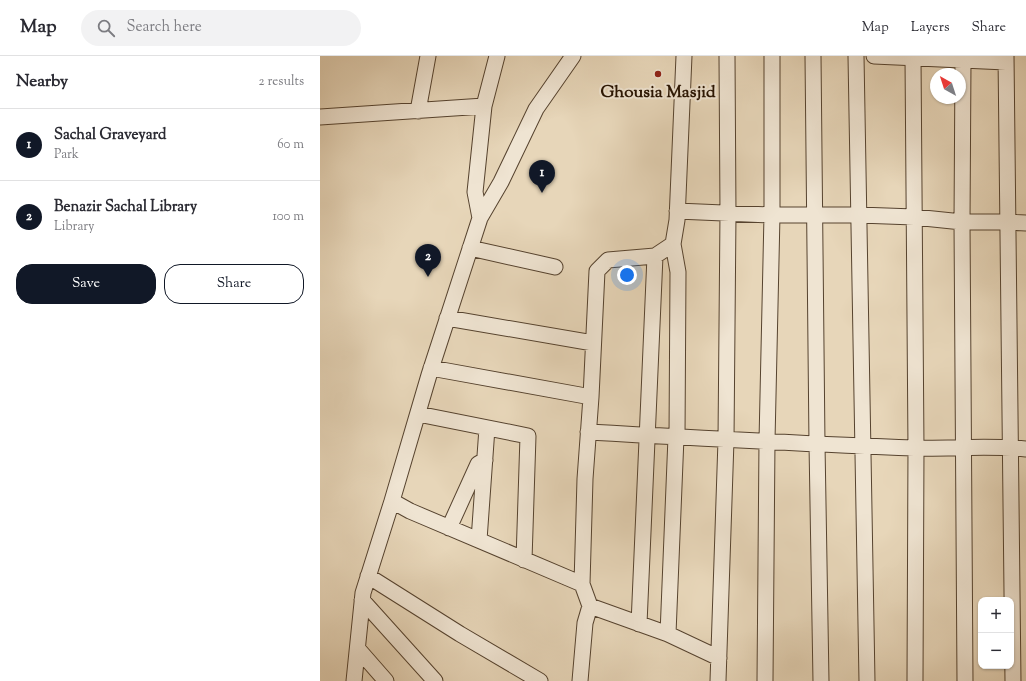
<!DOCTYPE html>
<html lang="en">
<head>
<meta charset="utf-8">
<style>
	:root { --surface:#fff; --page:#f2f2f3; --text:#2b2b33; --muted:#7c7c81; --line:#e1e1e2; --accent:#111827 }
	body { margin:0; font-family:"Sorts Mill Goudy",serif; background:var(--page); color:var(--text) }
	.controls { position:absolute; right:12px; bottom:12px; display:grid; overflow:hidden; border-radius:8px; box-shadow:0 1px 3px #0004 }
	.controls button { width:36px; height:36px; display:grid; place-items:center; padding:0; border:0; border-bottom:1px solid var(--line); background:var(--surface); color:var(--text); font:20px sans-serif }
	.compass { position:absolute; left:610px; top:12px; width:36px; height:36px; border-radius:50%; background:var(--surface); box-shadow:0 1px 3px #0004; rotate:321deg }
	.you { position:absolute; left:307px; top:219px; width:14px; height:14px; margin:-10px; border:3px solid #fff; border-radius:50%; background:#1a73e8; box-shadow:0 0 0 6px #1a73e833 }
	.badge { display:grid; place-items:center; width:26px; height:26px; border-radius:50%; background:var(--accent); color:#fff; font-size:13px; font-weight:700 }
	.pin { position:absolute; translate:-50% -33px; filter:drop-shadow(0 1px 2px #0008) }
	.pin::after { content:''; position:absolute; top:21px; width:14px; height:12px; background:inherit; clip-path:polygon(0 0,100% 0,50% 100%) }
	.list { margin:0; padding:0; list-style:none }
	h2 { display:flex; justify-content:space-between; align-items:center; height:52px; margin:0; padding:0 16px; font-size:17px }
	h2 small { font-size:13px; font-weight:400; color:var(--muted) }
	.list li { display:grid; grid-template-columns:26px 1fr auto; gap:12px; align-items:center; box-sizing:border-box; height:72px; padding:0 16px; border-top:1px solid var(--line) }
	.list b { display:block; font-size:15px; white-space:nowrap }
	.list p { margin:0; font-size:13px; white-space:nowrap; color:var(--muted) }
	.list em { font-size:13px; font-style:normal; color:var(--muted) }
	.actions { display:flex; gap:8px; padding:12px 16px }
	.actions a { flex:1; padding:9px 0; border:1px solid var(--accent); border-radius:16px; text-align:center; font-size:14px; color:var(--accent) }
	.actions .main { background:var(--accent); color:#fff }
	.icon { flex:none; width:22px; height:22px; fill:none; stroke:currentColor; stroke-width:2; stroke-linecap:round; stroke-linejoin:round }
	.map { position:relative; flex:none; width:706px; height:625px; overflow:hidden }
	header { display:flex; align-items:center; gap:24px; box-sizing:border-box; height:56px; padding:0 20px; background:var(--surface); border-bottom:1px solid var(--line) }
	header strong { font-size:19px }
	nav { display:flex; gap:22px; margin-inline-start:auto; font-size:14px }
	.search { width:280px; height:36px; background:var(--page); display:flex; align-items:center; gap:10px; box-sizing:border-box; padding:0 14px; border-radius:22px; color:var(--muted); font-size:15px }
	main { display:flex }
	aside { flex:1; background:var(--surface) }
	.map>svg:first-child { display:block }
</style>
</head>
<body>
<header>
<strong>Map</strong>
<div class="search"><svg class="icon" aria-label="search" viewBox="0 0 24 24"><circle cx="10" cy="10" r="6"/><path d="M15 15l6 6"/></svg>Search here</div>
<nav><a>Map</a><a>Layers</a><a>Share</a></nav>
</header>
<main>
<aside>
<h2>Nearby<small>2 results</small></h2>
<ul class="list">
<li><span class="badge">1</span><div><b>Sachal Graveyard</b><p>Park</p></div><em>60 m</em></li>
<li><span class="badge">2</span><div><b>Benazir Sachal Library</b><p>Library</p></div><em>100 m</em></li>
</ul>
<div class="actions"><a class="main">Save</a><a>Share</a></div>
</aside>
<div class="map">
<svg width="706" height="625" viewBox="0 0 706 625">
	<rect width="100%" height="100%" fill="#e7d6b9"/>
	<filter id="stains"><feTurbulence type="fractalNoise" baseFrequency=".005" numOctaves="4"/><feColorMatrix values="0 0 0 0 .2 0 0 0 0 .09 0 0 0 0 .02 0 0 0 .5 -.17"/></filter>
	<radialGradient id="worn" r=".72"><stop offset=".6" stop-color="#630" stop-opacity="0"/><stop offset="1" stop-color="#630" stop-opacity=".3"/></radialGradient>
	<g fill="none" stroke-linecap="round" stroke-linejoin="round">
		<defs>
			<path id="minor" d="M493,0L497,388L501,625
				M536,0L547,625
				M554,0L686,6
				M686,0L693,625
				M593,2L596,392L595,625
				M643,5L642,166L645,625
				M98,55L108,0
				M0,61L164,50
				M357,155L452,159H539L594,161L642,166H688L706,167
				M160,162L155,136L164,50L177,0
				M353,188L358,216L357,381
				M150,192L235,211
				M127,262L273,287
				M111,312L271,341
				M98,358L208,380L204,504
				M268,376C377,382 486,388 594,392C631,393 669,389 706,393
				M356,381L348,578L399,602
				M72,445L90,455L262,528L270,550L348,578
				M129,472L158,408L165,404
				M159,484L167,372
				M48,520L140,578L220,625
				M262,528L265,423L271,341L277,215L288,204L335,200L353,188L357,164L364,0
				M42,544L115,625
				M319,568L335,200
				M38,593L66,625
				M34,625L43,537L72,445L109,319L160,162L181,126L216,53L253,0
				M260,625L265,567L270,550
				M398,625L406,384L408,157L407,0
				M445,625L447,385L452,159V0"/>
		</defs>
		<!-- minor casing -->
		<use href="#minor" stroke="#56432f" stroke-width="17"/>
		<!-- minor -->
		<use href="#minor" stroke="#efe4d2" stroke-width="15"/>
	</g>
	<!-- markers -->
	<circle fill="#8f2418" stroke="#efe4d2" stroke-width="1.5" cx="338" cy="18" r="4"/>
	<g text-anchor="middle" stroke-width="4" stroke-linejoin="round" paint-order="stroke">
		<!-- poi labels -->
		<g font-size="17" font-weight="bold" fill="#261201" stroke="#efe4d2">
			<text x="338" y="41">Ghousia Masjid</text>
		</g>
	</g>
	<rect width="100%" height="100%" filter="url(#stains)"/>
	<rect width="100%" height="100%" fill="url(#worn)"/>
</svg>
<div class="controls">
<button>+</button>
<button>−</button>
</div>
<svg class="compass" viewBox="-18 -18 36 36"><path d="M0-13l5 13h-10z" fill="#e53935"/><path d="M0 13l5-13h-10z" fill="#7c7c81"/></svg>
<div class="you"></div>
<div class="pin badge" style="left:222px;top:137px">1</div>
<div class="pin badge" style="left:108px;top:221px">2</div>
</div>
</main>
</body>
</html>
